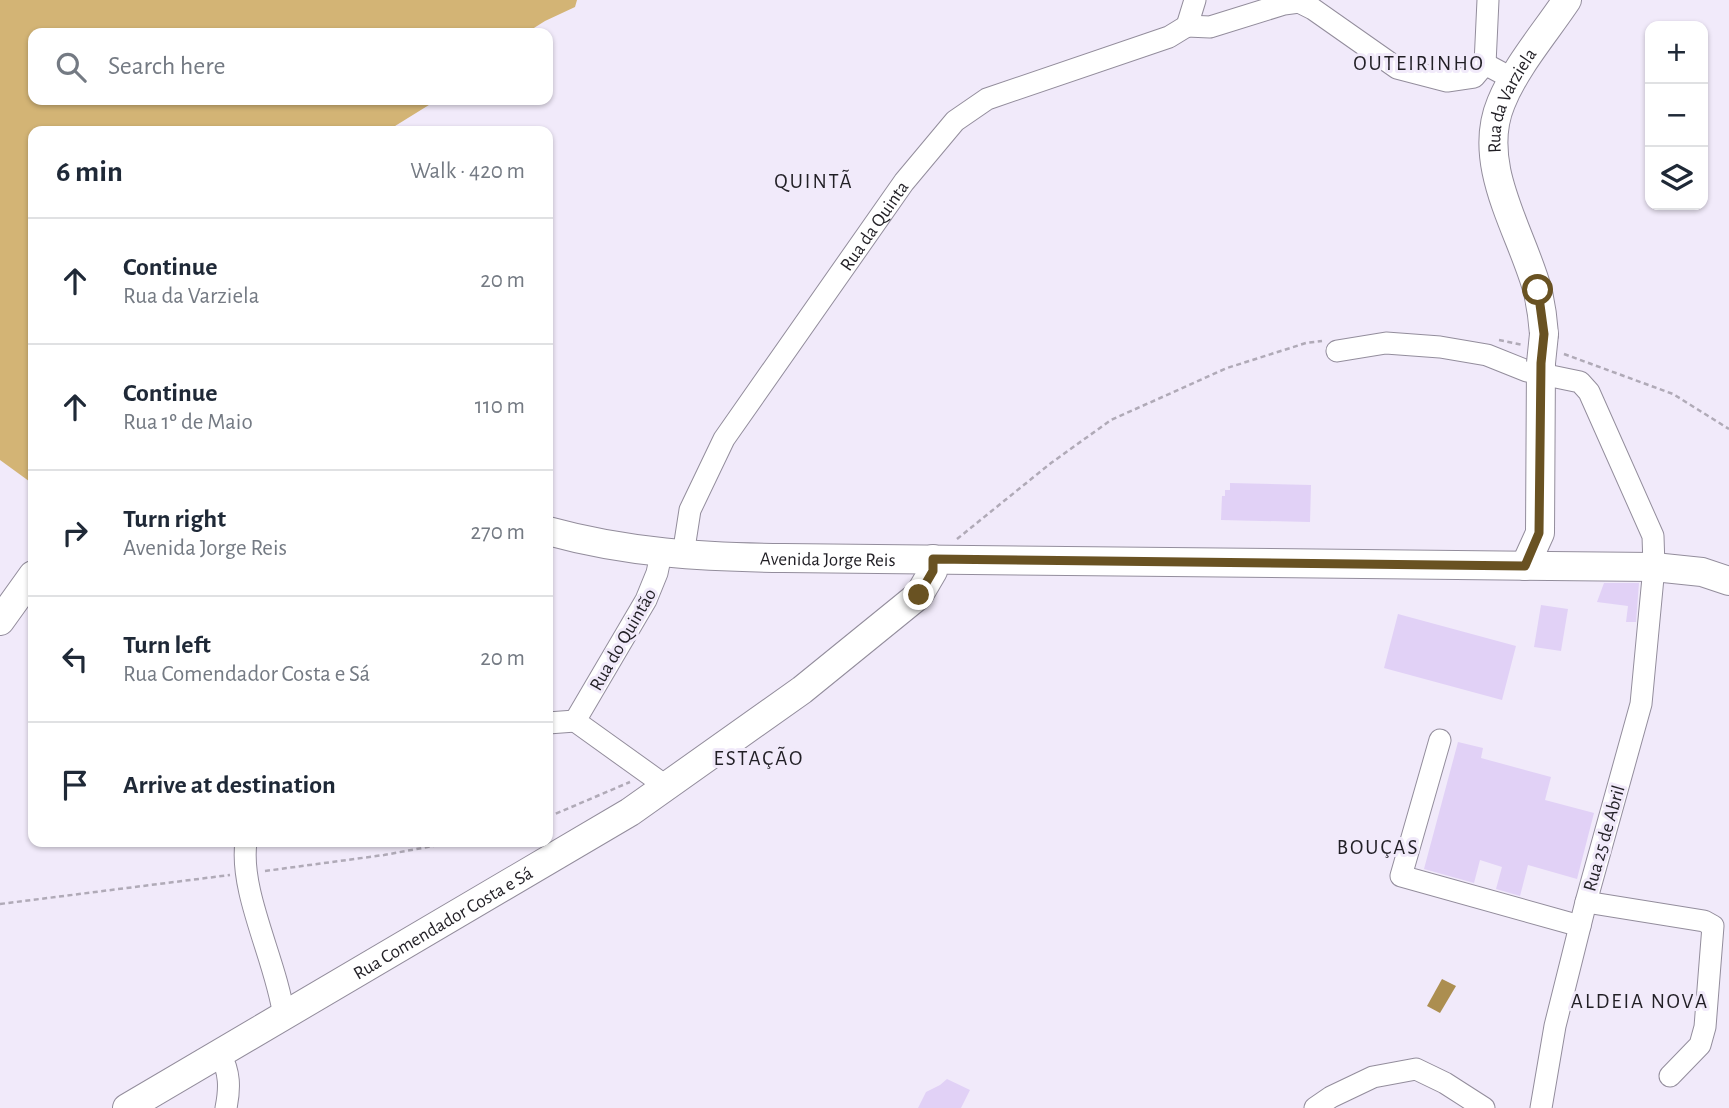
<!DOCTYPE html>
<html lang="en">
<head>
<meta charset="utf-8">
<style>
	:root { --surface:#fff; --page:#f2f2f3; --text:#1f2937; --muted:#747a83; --line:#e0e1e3 }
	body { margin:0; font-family:"Alegreya Sans",sans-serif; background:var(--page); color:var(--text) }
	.controls { position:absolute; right:21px; top:21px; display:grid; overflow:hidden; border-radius:14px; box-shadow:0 2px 5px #0004 }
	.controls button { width:63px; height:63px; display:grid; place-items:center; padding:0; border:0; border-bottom:2px solid var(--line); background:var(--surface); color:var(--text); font:35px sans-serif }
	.stop { position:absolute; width:21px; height:21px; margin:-16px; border:5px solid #695222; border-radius:50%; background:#fff }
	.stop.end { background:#695222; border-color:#fff; box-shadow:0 2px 7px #0008 }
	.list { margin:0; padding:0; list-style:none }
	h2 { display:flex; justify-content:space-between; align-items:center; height:91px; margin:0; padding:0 28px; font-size:30px }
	h2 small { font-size:23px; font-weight:400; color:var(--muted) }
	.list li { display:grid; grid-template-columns:46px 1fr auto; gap:21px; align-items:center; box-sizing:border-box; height:126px; padding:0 28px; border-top:2px solid var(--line) }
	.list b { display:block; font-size:26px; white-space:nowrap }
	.list p { margin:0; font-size:23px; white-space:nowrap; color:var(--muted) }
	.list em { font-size:23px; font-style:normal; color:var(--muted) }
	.icon { flex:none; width:38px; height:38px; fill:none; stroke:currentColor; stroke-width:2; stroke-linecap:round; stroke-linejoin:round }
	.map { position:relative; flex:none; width:1729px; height:1108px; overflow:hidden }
	.search { position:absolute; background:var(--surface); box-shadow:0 2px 5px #0004; left:28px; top:28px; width:525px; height:77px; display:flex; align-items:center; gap:18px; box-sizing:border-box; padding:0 24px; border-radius:14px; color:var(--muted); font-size:26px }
	.panel { position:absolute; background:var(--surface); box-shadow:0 2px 5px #0004; left:28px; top:126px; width:525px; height:721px; border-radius:14px }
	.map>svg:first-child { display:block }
</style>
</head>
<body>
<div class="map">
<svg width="1729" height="1108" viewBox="0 0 1729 1108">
	<rect width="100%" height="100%" fill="#f1eafa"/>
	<!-- forest -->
	<path fill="#d3b475" d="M0,0H577L575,7L545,21L526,33H33V100H437L387,131H33V484L0,460Z"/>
	<!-- water -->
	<path fill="#ac8e50" d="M1442,979L1456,986L1440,1013L1427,1006Z"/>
	<!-- building -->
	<path fill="#e1d1f6" d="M1230,483L1311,485L1310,522L1221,520L1222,496H1225V490H1230Z
		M1604,583H1639L1636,622H1626L1628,606L1597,602Z
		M1541,605L1568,609L1561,651L1534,647Z
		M1398,614L1516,646L1502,700L1384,668Z
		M1458,742L1483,748L1481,758L1551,777L1545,800L1594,813L1577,879L1528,865L1520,896L1496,889L1502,867L1480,860L1474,883L1424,869Z
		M947,1079L970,1090L961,1108H918L926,1092L940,1085Z"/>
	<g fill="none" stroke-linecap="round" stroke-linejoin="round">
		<defs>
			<g id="minor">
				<path d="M1187,26L1210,27L1284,4L1299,2L1313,9L1397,68L1447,81L1474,77L1485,64L1513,79"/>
				<path d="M1187,26L1195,0"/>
				<path d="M1485,64L1488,0"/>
				<path d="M1337,351L1386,343L1440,347L1487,355L1527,371L1580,382L1589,392L1653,536L1654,567L1641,704L1586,902L1555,1026L1541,1108"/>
				<path d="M661,554L657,573L646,600L575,721L667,787"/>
				<path id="s1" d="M683,555L690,510L724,439L904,182L955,121L987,99L1169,37L1187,26"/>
				<path d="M548,723L575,721"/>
				<path d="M1440,740L1401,876L1580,926"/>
				<path d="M246,842C239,893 277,962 284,1017"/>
				<path d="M1586,902L1704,921L1713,926L1705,1027L1700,1045L1670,1076"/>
				<path d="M220,1054C230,1072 230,1088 226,1108"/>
				<path d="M1315,1108L1331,1097L1373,1077L1416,1069L1445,1083L1484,1108"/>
			</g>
			<g id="major">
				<path id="s2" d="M1544,334C1543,320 1541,306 1538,292C1522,232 1475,165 1501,103C1516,66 1545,33 1567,0"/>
				<path id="s3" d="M548,531C628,553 701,557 784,558L1654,567L1702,572L1729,581"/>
				<path d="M1525,566L1540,533L1541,363"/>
				<path d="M0,621L33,575"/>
				<path id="s4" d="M127,1108L630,812L802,690L919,595L933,571V559"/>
			</g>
		</defs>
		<!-- minor casing -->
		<use href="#minor" stroke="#938d9c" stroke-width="23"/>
		<!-- major casing -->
		<use href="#major" stroke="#938d9c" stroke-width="30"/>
		<!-- path -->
		<path stroke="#b0aab7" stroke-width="2.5" stroke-dasharray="5 3.5" stroke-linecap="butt" d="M1499,340L1523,345
			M1564,354L1673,394L1729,429
			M957,539L1051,463L1111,420L1227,368L1306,343L1322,341
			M548,817L630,782
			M265,871L384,855L455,842
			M0,904L230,875"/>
		<!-- minor -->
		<use href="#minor" stroke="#fff" stroke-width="21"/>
		<!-- major -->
		<use href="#major" stroke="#fff" stroke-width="28"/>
		<defs>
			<path id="major-bridge" d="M1541,363L1544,334"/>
		</defs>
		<!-- major-bridge casing -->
		<use href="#major-bridge" stroke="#938d9c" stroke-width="30" stroke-linecap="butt"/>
		<!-- major-bridge -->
		<use href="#major-bridge" stroke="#fff" stroke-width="28"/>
	</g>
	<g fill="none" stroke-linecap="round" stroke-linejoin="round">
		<!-- route -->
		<path stroke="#695222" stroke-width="9" d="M919,595L933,571V559L1525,566L1539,533L1541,363L1544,334L1538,290"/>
	</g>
	<g text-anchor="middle" stroke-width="6" stroke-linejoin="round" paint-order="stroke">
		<!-- street labels -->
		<g font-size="19" fill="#211f25" stroke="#f1eafa">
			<text dy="7" stroke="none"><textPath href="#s2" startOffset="245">Rua da Varziela</textPath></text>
			<text dy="7" stroke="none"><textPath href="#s1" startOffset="385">Rua da Quinta</textPath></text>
			<text dy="7" stroke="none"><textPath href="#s3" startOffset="282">Avenida Jorge Reis</textPath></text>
			<text transform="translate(622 639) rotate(-60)" y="7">Rua do Quintão</text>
			<text transform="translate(1603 838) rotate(-74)" y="7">Rua 25 de Abril</text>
			<text dy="7" stroke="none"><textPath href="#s4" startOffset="366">Rua Comendador Costa e Sá</textPath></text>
		</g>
		<!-- neighbourhood labels -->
		<g font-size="21" letter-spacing="2" fill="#211f25" stroke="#f1eafa">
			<text x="1419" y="70">OUTEIRINHO</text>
			<text x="814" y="188">QUINTÃ</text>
			<text x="759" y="765">ESTAÇÃO</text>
			<text x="1378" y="854">BOUÇAS</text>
			<text x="1640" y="1008">ALDEIA NOVA</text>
		</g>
	</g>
</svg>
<div class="controls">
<button>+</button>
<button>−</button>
<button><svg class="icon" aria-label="layers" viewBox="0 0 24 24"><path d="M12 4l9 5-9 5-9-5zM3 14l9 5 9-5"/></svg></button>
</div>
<div class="stop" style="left:1538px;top:290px"></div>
<div class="stop end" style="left:919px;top:595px"></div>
<div class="search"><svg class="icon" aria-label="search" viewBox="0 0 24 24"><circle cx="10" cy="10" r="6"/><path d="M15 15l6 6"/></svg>Search here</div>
<section class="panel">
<h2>6 min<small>Walk · 420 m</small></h2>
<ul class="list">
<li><svg class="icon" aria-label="ahead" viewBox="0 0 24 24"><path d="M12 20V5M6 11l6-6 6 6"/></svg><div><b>Continue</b><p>Rua da Varziela</p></div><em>20 m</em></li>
<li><svg class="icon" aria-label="ahead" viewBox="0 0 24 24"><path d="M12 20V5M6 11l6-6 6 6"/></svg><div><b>Continue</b><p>Rua 1º de Maio</p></div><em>110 m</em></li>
<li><svg class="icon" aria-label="right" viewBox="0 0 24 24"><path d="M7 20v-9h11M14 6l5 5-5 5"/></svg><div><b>Turn right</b><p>Avenida Jorge Reis</p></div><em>270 m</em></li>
<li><svg class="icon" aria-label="left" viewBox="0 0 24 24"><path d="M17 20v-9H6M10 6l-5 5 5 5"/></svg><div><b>Turn left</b><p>Rua Comendador Costa e Sá</p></div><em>20 m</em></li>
<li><svg class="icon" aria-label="arrive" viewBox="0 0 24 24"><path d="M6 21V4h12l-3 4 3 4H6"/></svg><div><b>Arrive at destination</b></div></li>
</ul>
</section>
</div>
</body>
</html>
